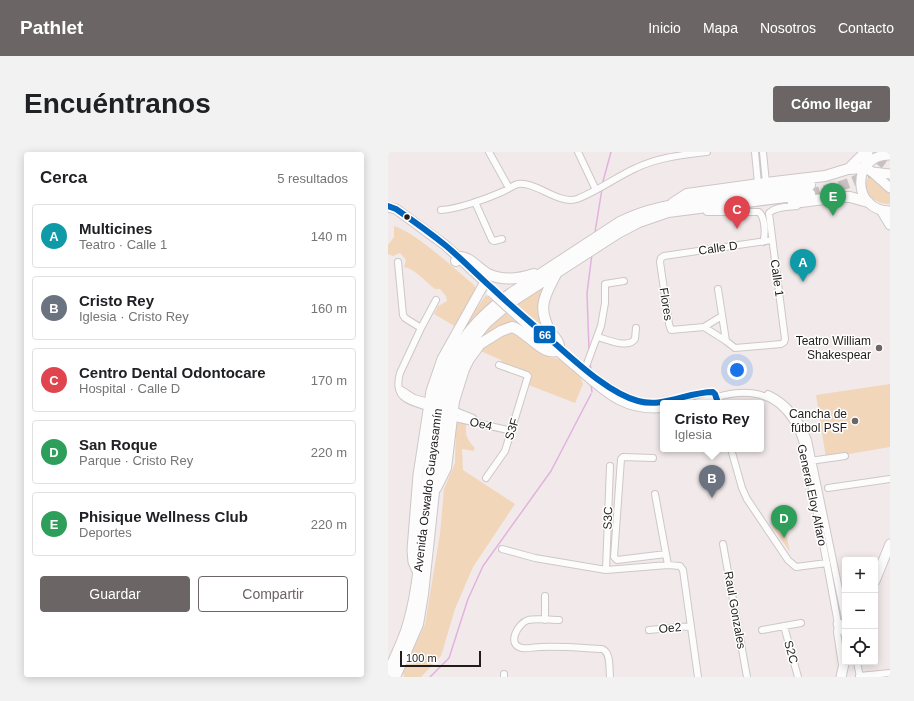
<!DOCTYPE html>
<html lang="es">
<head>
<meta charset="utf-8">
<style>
	:root { --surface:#fff; --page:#f2f2f2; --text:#202124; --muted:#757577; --line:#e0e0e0; --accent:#6b6565 }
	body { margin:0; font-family:Helvetica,sans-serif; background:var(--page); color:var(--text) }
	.controls { position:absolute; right:12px; bottom:12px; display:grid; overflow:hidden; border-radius:4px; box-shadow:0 2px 10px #0003 }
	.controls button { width:36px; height:36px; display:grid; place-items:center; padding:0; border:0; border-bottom:1px solid var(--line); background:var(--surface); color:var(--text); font:20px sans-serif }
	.scale { position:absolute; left:12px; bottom:10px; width:81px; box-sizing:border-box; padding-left:4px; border:2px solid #221d1d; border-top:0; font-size:11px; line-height:14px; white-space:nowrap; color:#221d1d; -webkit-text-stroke:3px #fff; paint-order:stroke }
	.you { position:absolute; left:349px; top:218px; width:14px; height:14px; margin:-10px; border:3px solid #fff; border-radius:50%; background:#1a73e8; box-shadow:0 0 0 6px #1a73e833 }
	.badge { display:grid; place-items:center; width:26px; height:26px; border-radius:50%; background:var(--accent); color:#fff; font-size:13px; font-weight:700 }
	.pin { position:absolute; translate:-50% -33px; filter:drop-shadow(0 1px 2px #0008) }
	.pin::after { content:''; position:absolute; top:21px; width:14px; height:12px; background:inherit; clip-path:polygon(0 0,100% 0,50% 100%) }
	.popup { position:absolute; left:272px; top:248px; width:104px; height:52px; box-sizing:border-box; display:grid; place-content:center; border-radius:4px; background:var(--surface); filter:drop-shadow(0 1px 3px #0005); font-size:13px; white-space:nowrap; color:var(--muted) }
	.popup b { font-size:15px; color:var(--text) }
	.popup::after { content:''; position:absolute; left:50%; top:100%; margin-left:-8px; border:8px solid transparent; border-top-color:var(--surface) }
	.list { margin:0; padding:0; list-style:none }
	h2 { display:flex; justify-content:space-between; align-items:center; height:52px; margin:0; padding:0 16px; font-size:17px }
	h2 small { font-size:13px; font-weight:400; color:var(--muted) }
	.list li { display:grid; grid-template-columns:26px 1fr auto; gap:12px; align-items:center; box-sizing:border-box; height:64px; margin:0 8px 8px; padding:0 8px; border:1px solid var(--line); border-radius:4px }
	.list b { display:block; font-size:15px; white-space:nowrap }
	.list p { margin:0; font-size:13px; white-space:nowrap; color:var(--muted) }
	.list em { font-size:13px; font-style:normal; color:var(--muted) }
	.actions { display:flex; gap:8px; padding:12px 16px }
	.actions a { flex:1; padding:9px 0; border:1px solid var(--accent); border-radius:4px; text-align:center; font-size:14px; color:var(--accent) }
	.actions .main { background:var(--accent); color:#fff }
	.icon { flex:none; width:22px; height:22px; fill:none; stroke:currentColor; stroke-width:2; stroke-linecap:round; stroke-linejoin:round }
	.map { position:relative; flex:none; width:502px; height:525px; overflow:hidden; border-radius:4px }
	header { display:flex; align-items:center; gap:24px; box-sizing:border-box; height:56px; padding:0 20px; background:var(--accent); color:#fff }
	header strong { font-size:19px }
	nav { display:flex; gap:22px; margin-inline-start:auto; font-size:14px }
	.intro { display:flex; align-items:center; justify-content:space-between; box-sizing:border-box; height:96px; padding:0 24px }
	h1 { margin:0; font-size:28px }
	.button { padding:10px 18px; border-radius:4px; background:var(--accent); color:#fff; font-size:14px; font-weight:700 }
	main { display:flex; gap:24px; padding:0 24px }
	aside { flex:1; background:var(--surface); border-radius:4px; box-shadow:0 2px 10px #0003 }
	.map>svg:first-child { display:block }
</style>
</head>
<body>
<header>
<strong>Pathlet</strong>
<nav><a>Inicio</a><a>Mapa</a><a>Nosotros</a><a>Contacto</a></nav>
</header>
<div class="intro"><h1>Encuéntranos</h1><a class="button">Cómo llegar</a></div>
<main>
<aside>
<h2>Cerca<small>5 resultados</small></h2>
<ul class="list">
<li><span class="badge" style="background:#0f9aa8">A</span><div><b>Multicines</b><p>Teatro · Calle 1</p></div><em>140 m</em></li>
<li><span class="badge" style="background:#6b7280">B</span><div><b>Cristo Rey</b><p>Iglesia · Cristo Rey</p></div><em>160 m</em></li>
<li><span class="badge" style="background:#e0444e">C</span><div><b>Centro Dental Odontocare</b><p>Hospital · Calle D</p></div><em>170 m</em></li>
<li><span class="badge" style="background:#2e9e5b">D</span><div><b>San Roque</b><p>Parque · Cristo Rey</p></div><em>220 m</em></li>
<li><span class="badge" style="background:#2e9e5b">E</span><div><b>Phisique Wellness Club</b><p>Deportes</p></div><em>220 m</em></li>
</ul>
<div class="actions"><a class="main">Guardar</a><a>Compartir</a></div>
</aside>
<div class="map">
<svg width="502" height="525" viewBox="0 0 502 525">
	<rect width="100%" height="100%" fill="#f2eaea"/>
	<!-- green -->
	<path fill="#f1d6ba" d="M481,24L502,39V52C487,53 471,39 481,24Z
		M6,74C30,82 64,115 85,132L91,140L68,175L46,162L50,154L59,149L58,144L52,137H47C38,130 27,117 16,115L18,108L12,101L5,104L0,102V93L6,85Z
		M159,130V179L127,151Z
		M98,143L104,149L90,162L67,194L73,179Z
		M116,160L134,175L84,194L92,182Z
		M125,177L160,205L171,207L192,224L195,232L187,251L138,232L144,222L114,211L113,208L90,198Z
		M502,232V295L438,306L428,243Z
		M68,270L78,271C77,283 79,288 87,296L85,299L74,297L75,318L127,352L85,415L67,457L53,504L33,525H16L15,520L37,472L52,382L56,337L67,311Z
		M394,368H395L402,400L382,371Z"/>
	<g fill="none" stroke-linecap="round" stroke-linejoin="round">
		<!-- stream -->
		<path stroke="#e2b2de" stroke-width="1.5" d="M214,33L223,0
			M207,80L214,37
			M201,198L199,141L204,102
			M202,210L203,218
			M203,233L204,240
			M42,525L61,506L80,447L95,414L163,319L203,242"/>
		<!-- primary-tunnel -->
		<path stroke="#c8c1c1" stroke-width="10" stroke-dasharray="10 5" stroke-linecap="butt" d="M422,42C450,34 485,30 498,0"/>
		<defs>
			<path id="street" d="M101,0L121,36
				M190,0L208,38
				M367,0L370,32
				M375,0L378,31
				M87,50L104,88L106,89L114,87
				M53,58C70,57 98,47 114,40C119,38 125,33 130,32C147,29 171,53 189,47C210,39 228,25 248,16C271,5 295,3 319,0
				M319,60H371C377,66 378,82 375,90
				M384,88L276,104L273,106L272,110L281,172L283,178L316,175L338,189L347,196L393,192L396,190L397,187L381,61C388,54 401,55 409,54
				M10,110L15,163L17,166L33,176
				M330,137L338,189
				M136,164C164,188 225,250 262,251C283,251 303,240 325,240L327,242L330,251
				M132,168C149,184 167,198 185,214C214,238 233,261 275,257
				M316,175L334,164
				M210,185C220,188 240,197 247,187L248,176
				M197,217L213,174L217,151V132L236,129
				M12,237L26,246L41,250
				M380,242C400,251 412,268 420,288L457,466
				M307,251C330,245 354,235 378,245C391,250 401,261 408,274C416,288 418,307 421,323C432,373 441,423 450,472L449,480L454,513
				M40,255C20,249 5,246 12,221L33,176L48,148
				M65,258L85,266L88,270
				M63,265L124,279
				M343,297L354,336L359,347L400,408L408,415L439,411
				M265,306L235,305L233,307L226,405L229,408L278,402
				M422,309L457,304
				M98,326L117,299L140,224L139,223L111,213
				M440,336L502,327
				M267,342L280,413
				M335,392L359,525
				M114,397L147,406L218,418L280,413L292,414L295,418L310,525
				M218,418L222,314
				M157,444V468
				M171,468C162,468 148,466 140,468C130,471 118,493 134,496C139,497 146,495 152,495C173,494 194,496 214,497C223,500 221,516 222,525
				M450,472L457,483
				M396,474L410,525
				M261,478L303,474
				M374,478L413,471
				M469,510L472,525
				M116,522V525
				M471,524L502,521"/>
			<path id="secondary" d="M480,0L477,15L484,20L502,22
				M502,3C463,2 463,59 502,59
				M460,17L477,0
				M484,20L502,36
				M0,55L8,57L57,93L97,130L54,207L43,239L30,323L24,398L25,410L30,421
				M493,58L502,73
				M487,429L502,392
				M450,472L457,474
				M453,525L457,507"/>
			<path id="primary" d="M285,51L299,42L378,31L437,24L460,17L476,16
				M405,51L452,45H462L480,50
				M68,109L71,105C81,104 91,117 100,122C115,129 131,127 146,122
				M48,336L58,316L66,249L76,217L81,207L92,192L113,179L124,175C138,178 157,208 171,197C172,190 167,186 163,181C148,154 157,144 169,120
				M0,521C6,508 13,493 18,479C28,449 31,416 34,384C36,353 39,322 44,291C47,267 49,243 58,220C70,187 94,162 122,142L232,70C263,54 297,51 331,46C361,42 392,38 422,33
				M7,525L30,472L35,442L55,256L59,240L70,210L80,193L98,171L120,152L230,81L251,70L280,60L422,42"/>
		</defs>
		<!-- street casing -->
		<use href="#street" stroke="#cec7c7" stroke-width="8"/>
		<!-- secondary casing -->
		<use href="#secondary" stroke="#cec7c7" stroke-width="11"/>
		<!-- primary casing -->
		<use href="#primary" stroke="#cec7c7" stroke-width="12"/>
		<!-- street -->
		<use href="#street" stroke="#fdfcfc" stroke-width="6"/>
		<!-- secondary -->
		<use href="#secondary" stroke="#fdfcfc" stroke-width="9"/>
		<!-- primary -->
		<use href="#primary" stroke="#fdfcfc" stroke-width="10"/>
		<defs>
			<path id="street-bridge" d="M105,138L136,164
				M102,141L132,168"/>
		</defs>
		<!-- street-bridge casing -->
		<use href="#street-bridge" stroke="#cec7c7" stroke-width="8" stroke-linecap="butt"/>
		<!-- street-bridge -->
		<use href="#street-bridge" stroke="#fdfcfc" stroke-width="6"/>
		<defs>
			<path id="bus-1" d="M0,54L8,57C24,68 41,80 57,93C73,106 88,122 104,136C123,154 143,171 163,188C186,208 220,241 250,249C276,256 299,240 325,240L327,242L330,251"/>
		</defs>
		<!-- bus-1 casing -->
		<use href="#bus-1" stroke="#fff" stroke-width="9"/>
		<!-- bus-1 -->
		<use href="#bus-1" stroke="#0065bd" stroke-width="6"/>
	</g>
	<!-- markers -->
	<circle fill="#221d1d" stroke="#fff" stroke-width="1.5" cx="19" cy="65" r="3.5"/>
	<g fill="#6b6565" stroke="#fff" stroke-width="1.5">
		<circle cx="491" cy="196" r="4"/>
		<circle cx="467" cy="269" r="4"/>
	</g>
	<g text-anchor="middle" stroke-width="3" stroke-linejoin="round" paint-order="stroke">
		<!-- street labels -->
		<g font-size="12" fill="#221d1d" stroke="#fff">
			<text transform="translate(330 96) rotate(-8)" y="4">Calle D</text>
			<text transform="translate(389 126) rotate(82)" y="4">Calle 1</text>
			<text transform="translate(278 152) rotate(81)" y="4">Flores</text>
			<text transform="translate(93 272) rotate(12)" y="4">Oe4</text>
			<text transform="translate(124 277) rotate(-73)" y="4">S3F</text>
			<text transform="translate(40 338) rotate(-83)" y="4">Avenida Oswaldo Guayasamín</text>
			<text transform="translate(424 343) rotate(78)" y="4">General Eloy Alfaro</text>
			<text transform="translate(220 366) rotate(-88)" y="4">S3C</text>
			<text transform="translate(347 458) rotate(80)" y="4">Raul Gonzales</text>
			<text transform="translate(282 476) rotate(-5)" y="4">Oe2</text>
			<text transform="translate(403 500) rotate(75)" y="4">S2C</text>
		</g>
		<!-- poi labels -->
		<g font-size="12" fill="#221d1d" stroke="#fff" text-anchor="end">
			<text x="483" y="193">Teatro William<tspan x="483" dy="14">Shakespear</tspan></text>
			<text x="459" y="266">Cancha de<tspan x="459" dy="14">fútbol PSF</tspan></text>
		</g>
	</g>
	<rect stroke="#fff" stroke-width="1.5" x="145" y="173" width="23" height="19" rx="4" fill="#0065bd"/>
	<g font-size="11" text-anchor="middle" font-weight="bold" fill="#fff">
		<text x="157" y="187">66</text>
	</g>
</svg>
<div class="controls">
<button>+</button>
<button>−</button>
<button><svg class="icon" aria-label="locate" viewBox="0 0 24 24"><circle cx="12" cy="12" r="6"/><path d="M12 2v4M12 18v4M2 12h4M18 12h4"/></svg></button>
</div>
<div class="scale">100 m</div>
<div class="you"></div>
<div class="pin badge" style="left:415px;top:130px;background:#0f9aa8">A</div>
<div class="pin badge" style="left:324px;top:346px;background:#6b7280">B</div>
<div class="popup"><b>Cristo Rey</b>Iglesia</div>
<div class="pin badge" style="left:349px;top:77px;background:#e0444e">C</div>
<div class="pin badge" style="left:396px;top:386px;background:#2e9e5b">D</div>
<div class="pin badge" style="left:445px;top:64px;background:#2e9e5b">E</div>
</div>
</main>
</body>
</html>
